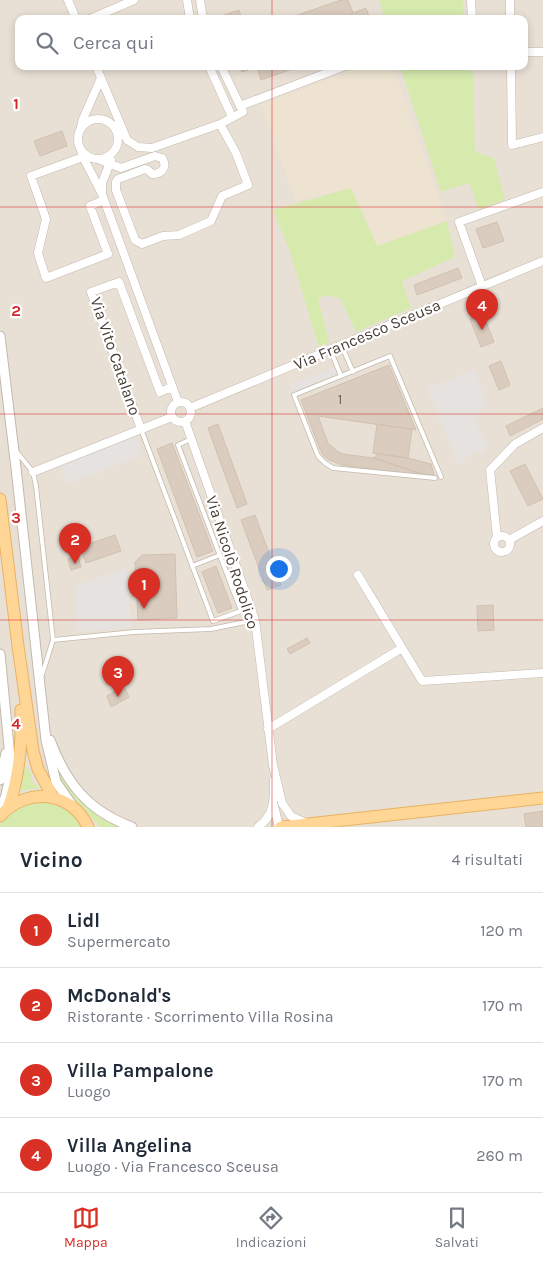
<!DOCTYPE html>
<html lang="it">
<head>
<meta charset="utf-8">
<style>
	:root { --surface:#fff; --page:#f2f2f3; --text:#1f2937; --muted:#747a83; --line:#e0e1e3; --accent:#d93025 }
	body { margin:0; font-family:Karla,sans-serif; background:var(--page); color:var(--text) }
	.you { position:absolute; left:278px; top:568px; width:18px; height:18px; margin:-12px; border:4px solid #fff; border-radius:50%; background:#1a73e8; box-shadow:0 0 0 8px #1a73e833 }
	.badge { display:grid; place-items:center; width:32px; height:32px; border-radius:50%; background:var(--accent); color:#fff; font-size:16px; font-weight:700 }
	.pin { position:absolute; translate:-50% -41px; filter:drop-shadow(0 1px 2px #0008) }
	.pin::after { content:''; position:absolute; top:26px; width:18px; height:15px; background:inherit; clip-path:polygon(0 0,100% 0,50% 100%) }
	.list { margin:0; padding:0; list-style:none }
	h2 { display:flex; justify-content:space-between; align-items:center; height:65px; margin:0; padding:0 20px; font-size:21px }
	h2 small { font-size:16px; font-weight:400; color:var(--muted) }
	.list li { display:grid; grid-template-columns:32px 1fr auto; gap:15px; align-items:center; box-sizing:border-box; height:75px; padding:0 20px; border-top:1px solid var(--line) }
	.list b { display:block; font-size:19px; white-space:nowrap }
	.list p { margin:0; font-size:16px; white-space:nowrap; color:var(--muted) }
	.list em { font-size:16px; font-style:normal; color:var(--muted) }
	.icon { flex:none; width:28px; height:28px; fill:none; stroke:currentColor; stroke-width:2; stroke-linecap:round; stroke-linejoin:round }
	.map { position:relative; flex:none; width:543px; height:827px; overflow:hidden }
	.search { position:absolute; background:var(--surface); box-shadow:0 2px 8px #0003; left:15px; right:15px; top:15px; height:55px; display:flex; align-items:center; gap:12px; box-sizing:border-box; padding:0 18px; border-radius:10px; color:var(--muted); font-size:19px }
	.sheet { height:365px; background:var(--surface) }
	nav { display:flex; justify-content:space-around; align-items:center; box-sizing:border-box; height:70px; border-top:1px solid var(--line); background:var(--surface); font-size:14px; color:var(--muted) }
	nav a { display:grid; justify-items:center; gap:2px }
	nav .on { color:var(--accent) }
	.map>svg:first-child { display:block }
</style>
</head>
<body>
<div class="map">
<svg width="543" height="827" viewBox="0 0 543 827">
	<rect width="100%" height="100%" fill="#f4efe7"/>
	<!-- residential -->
	<path fill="#e9e0d5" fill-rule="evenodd" d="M0,0H543V827H0ZM19,19H524V66H19Z"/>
	<!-- education -->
	<path fill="#eee3d1" d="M362,66H393L447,221L377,246L351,188L296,202L261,105Z"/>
	<!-- green -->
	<path fill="#d6eaae" d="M379,0H463L464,19H385Z
		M400,66H468L473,74L475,152L494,158L505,200L479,209L469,183L441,192Z
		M351,188L377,246L447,221L455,257L402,281L411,308L356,332L340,298L326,295L318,299L329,342L319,347L289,249L273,210Z
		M26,767L30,771L33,783L40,788L20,791L22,771Z
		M57,772H58C77,797 92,814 122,827H100L62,785Z
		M40,799L67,807L84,827H0C2,809 25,804 40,799Z"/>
	<!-- parking -->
	<path fill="#e5e2df" d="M337,366L341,376L294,395L291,385Z
		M474,370L487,402L476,421L479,430L488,446L481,453L475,451L459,465L427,389Z
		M136,436L143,455L67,484L60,465Z
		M127,567L131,627L78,632L74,587Z"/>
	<!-- building -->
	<path fill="#daccbf" stroke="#d2c1af" d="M341,0H348L353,13L337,19H286Z
		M366,8L370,19H351L350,14Z
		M239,10L242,19H223L222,16Z
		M240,66H259L242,72Z
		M259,66H291L292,69L261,80L257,67Z
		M62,131L67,146L40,156L34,141Z
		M497,222L504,241L483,248L476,229Z
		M458,268L462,278L417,295L414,285Z
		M483,314L494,342L481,347L470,319Z
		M501,361L510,385L499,390L489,366Z
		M389,365L416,430L318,416L328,443L337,451L343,454L373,458L435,478L342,465L329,460L323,455L320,449L301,400Z
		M543,408V419L510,436L506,426Z
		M218,424L247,504L237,508L208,428Z
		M377,424L412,429L408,458L373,453Z
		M172,443L213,551L197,557L157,449Z
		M378,454L408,458L431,464L435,478L373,458Z
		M525,464L543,499L528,506L510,471Z
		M255,515L281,585L267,590L241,520Z
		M115,535L121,551L86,563L80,547Z
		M77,553L81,567L71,570L68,559L73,557L72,555Z
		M175,554L177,618L138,620L135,562L142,555Z
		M216,566L232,608L218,613L202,572Z
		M493,605L494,630L478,631L477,606Z
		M307,638L310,643L290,654L287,649Z
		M124,686L129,697L111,707L107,696Z
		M543,811V827H526L524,814Z"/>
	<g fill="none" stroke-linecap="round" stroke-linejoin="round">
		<defs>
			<path id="service" d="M341,344L353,372
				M330,349L341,376L294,395L318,456L325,463L333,468L435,478
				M341,376L390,356L441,477
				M141,429L213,621L241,611L178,445L191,439
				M16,451L33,472L36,486L53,640L42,675
				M192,566L220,555
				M53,640L134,632L211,629L255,620"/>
			<path id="minor" d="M68,0L76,19
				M187,0L190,19
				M200,0L203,19
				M471,0L472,19
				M510,0V19
				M90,19L134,0
				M524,52H543
				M96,66L127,140L138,147L152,148L220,124
				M209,66L232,117
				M511,66L512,145L543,137
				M240,106L345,66
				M78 139a20 20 0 1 1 40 0a20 20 0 1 1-40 0Z
				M81,127L83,119L101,78
				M81,150L83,157L102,194L178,402
				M83,157L31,176L46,219L38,253L46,278L108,254L90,206L104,200
				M98,159L121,168L155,156L162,158C168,167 162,174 152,174L148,170L145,169L118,179L116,182V190L135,240L142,244L163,236L179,235L211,221L222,196L248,185L236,153L220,124L243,112L221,66
				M102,192V183L111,160
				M482,286L459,222L543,192
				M171 412a10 10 0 1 1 20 0a10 10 0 1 1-20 0Z
				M190,408L543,261
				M185,421L255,620L273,765L282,803L291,816L306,823
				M141,429L91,292L119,282L160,392L172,387
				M33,472L172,417
				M494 544a8 8 0 1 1 16 0a8 8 0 1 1-16 0Z
				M497,537L490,470L515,444L543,428
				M509,540L543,521
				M358,575L422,681L543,673
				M268,729L402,648
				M274,806L279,827
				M258,827C275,815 274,799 274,780"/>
			<path id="tertiary" d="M0,336L16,468L46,740L56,782L72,805
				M0,654L10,757V776L6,795L0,811
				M50,740C66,783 88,811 132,827
				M0,780L6,753"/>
			<path id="primary" d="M0,499L18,646L33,751L38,769L53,797
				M8,808C20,776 22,743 21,710
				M0,816C26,787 71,790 88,827
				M281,827L543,798"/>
		</defs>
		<!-- service casing -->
		<use href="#service" stroke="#c3b9ac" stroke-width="5.5"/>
		<!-- minor casing -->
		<use href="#minor" stroke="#c3b9ac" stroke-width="9"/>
		<!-- tertiary casing -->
		<use href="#tertiary" stroke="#c3b9ac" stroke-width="11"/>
		<!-- primary casing -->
		<use href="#primary" stroke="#e9b261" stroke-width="13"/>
		<!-- service -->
		<use href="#service" stroke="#fff" stroke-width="4"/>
		<!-- minor -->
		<use href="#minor" stroke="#fff" stroke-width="8"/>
		<!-- tertiary -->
		<use href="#tertiary" stroke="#fff" stroke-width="9"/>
		<!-- primary -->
		<use href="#primary" stroke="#ffd696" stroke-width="11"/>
	</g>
	<!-- grid -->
	<path fill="none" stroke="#d62828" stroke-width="1" stroke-opacity="0.55" d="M272,0V19M272,66V827M0,207H543M0,414H543M0,620H543"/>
	<g text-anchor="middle" stroke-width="4.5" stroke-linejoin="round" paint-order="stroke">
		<!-- number labels -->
		<g font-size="14" fill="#6c6258">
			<text x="340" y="404">1</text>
		</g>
		<!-- street labels -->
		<g font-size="16" fill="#483f36" stroke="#fff">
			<text transform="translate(367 334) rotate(-23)" y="6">Via Francesco Sceusa</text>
			<text transform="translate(116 356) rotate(71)" y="6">Via Vito Catalano</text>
			<text transform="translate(233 562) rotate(72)" y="6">Via Nicolò Rodolico</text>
		</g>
	</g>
	<g font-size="16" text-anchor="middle" font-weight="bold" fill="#d62828" stroke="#fff" stroke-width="4.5" stroke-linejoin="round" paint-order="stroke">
		<text x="16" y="109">1</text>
		<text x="16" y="316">2</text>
		<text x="16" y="523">3</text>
		<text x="16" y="729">4</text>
	</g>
</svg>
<div class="you"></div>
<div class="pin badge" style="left:144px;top:609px">1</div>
<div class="pin badge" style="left:75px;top:564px">2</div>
<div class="pin badge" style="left:118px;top:697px">3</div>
<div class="pin badge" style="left:482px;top:330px">4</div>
<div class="search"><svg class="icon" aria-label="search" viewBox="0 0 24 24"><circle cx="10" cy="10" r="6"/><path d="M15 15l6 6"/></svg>Cerca qui</div>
</div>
<section class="sheet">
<h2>Vicino<small>4 risultati</small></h2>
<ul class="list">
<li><span class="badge">1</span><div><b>Lidl</b><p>Supermercato</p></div><em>120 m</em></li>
<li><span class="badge">2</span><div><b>McDonald's</b><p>Ristorante · Scorrimento Villa Rosina</p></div><em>170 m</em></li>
<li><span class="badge">3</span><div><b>Villa Pampalone</b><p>Luogo</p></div><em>170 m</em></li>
<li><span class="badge">4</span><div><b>Villa Angelina</b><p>Luogo · Via Francesco Sceusa</p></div><em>260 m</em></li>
</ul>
</section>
<nav>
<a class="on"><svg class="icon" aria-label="map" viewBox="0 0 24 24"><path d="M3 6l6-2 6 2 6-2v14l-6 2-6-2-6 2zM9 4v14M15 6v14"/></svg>Mappa</a>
<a><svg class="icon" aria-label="directions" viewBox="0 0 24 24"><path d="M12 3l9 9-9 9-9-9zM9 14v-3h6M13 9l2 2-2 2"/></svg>Indicazioni</a>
<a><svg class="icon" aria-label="saved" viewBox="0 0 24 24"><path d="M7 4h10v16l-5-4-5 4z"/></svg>Salvati</a>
</nav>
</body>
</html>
